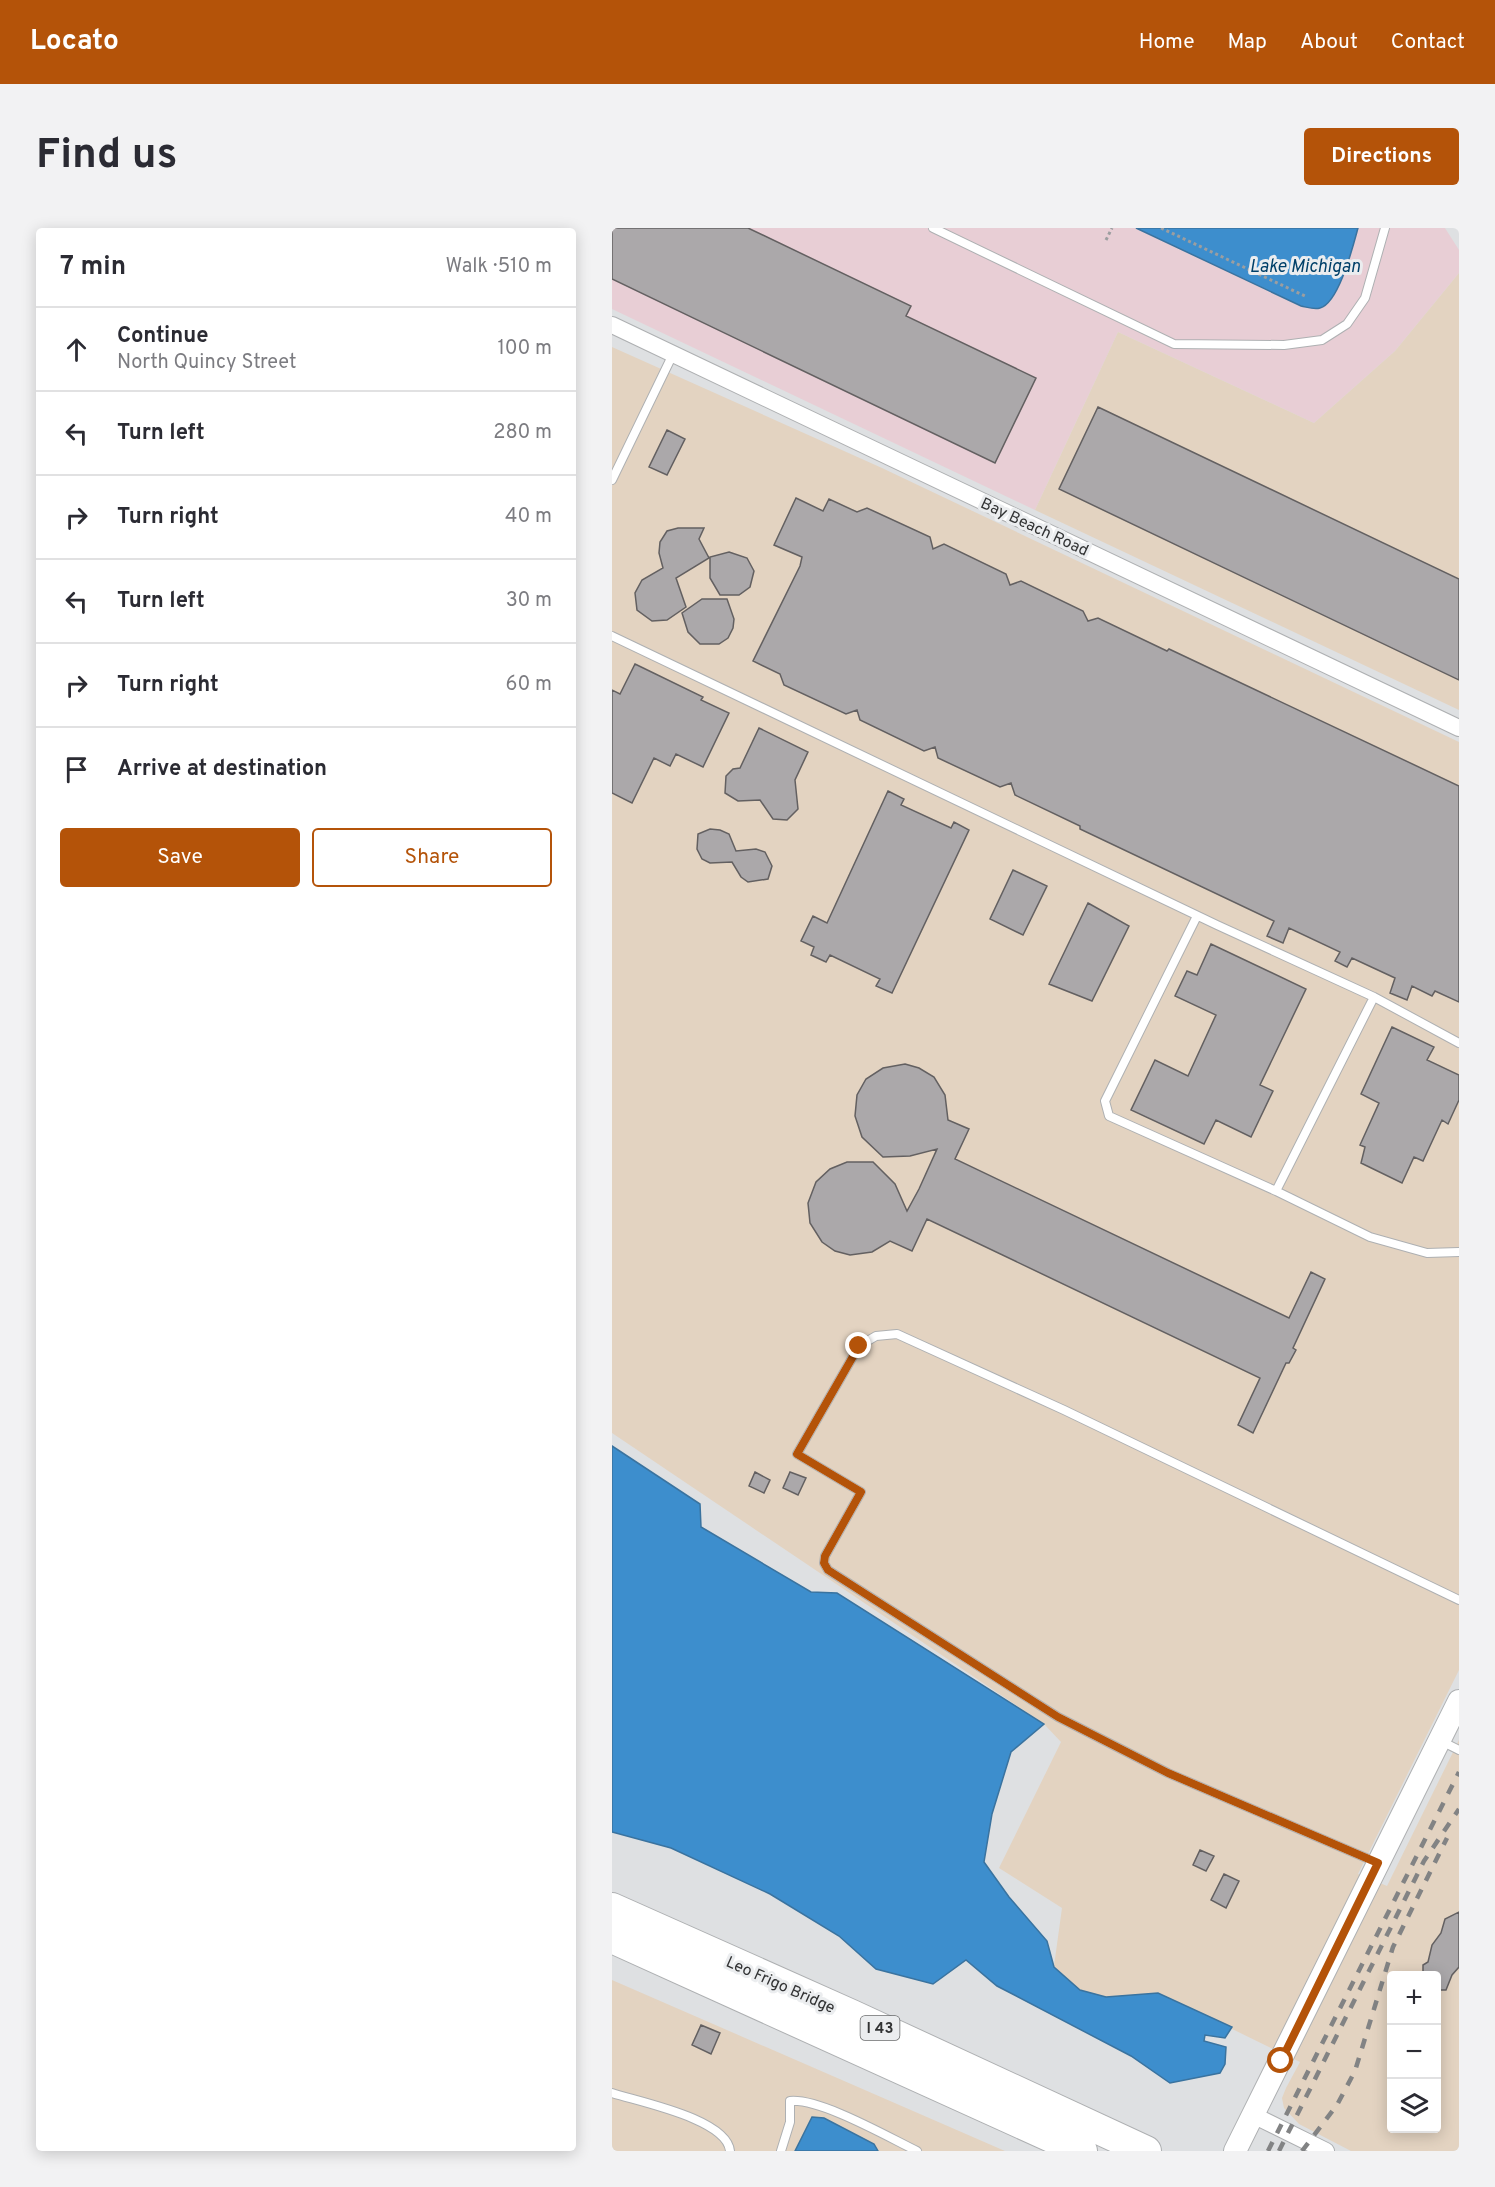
<!DOCTYPE html>
<html lang="en">
<head>
<meta charset="utf-8">
<style>
	:root { --surface:#fff; --page:#f2f2f3; --text:#2b2b33; --muted:#7c7c81; --line:#e1e1e2; --accent:#b45309 }
	body { margin:0; font-family:Overpass,sans-serif; background:var(--page); color:var(--text) }
	.controls { position:absolute; right:18px; bottom:18px; display:grid; overflow:hidden; border-radius:6px; box-shadow:0 3px 15px #0003 }
	.controls button { width:54px; height:54px; display:grid; place-items:center; padding:0; border:0; border-bottom:2px solid var(--line); background:var(--surface); color:var(--text); font:30px sans-serif }
	.stop { position:absolute; width:18px; height:18px; margin:-14px; border:4px solid #b45309; border-radius:50%; background:#fff }
	.stop.end { background:#b45309; border-color:#fff; box-shadow:0 2px 6px #0008 }
	.list { margin:0; padding:0; list-style:none }
	h2 { display:flex; justify-content:space-between; align-items:center; height:78px; margin:0; padding:0 24px; font-size:26px }
	h2 small { font-size:20px; font-weight:400; color:var(--muted) }
	.list li { display:grid; grid-template-columns:39px 1fr auto; gap:18px; align-items:center; box-sizing:border-box; height:84px; padding:0 24px; border-top:2px solid var(--line) }
	.list b { display:block; font-size:22px; white-space:nowrap }
	.list p { margin:0; font-size:20px; white-space:nowrap; color:var(--muted) }
	.list em { font-size:20px; font-style:normal; color:var(--muted) }
	.actions { display:flex; gap:12px; padding:18px 24px }
	.actions a { flex:1; padding:14px 0; border:2px solid var(--accent); border-radius:6px; text-align:center; font-size:21px; color:var(--accent) }
	.actions .main { background:var(--accent); color:#fff }
	.icon { flex:none; width:33px; height:33px; fill:none; stroke:currentColor; stroke-width:2; stroke-linecap:round; stroke-linejoin:round }
	.map { position:relative; flex:none; width:847px; height:1923px; overflow:hidden; border-radius:6px }
	header { display:flex; align-items:center; gap:36px; box-sizing:border-box; height:84px; padding:0 30px; background:var(--accent); color:#fff }
	header strong { font-size:28px }
	nav { display:flex; gap:33px; margin-inline-start:auto; font-size:21px }
	.intro { display:flex; align-items:center; justify-content:space-between; box-sizing:border-box; height:144px; padding:0 36px }
	h1 { margin:0; font-size:42px }
	.button { padding:15px 27px; border-radius:6px; background:var(--accent); color:#fff; font-size:21px; font-weight:700 }
	main { display:flex; gap:36px; padding:0 36px }
	aside { flex:1; background:var(--surface); border-radius:6px; box-shadow:0 3px 15px #0003 }
	.map>svg:first-child { display:block }
</style>
</head>
<body>
<header>
<strong>Locato</strong>
<nav><a>Home</a><a>Map</a><a>About</a><a>Contact</a></nav>
</header>
<div class="intro"><h1>Find us</h1><a class="button">Directions</a></div>
<main>
<aside>
<h2>7 min<small>Walk · 510 m</small></h2>
<ul class="list">
<li><svg class="icon" aria-label="ahead" viewBox="0 0 24 24"><path d="M12 20V5M6 11l6-6 6 6"/></svg><div><b>Continue</b><p>North Quincy Street</p></div><em>100 m</em></li>
<li><svg class="icon" aria-label="left" viewBox="0 0 24 24"><path d="M17 20v-9H6M10 6l-5 5 5 5"/></svg><div><b>Turn left</b></div><em>280 m</em></li>
<li><svg class="icon" aria-label="right" viewBox="0 0 24 24"><path d="M7 20v-9h11M14 6l5 5-5 5"/></svg><div><b>Turn right</b></div><em>40 m</em></li>
<li><svg class="icon" aria-label="left" viewBox="0 0 24 24"><path d="M17 20v-9H6M10 6l-5 5 5 5"/></svg><div><b>Turn left</b></div><em>30 m</em></li>
<li><svg class="icon" aria-label="right" viewBox="0 0 24 24"><path d="M7 20v-9h11M14 6l5 5-5 5"/></svg><div><b>Turn right</b></div><em>60 m</em></li>
<li><svg class="icon" aria-label="arrive" viewBox="0 0 24 24"><path d="M6 21V4h12l-3 4 3 4H6"/></svg><div><b>Arrive at destination</b></div></li>
</ul>
<div class="actions"><a class="main">Save</a><a>Share</a></div>
</aside>
<div class="map">
<svg width="847" height="1923" viewBox="0 0 847 1923">
	<rect width="100%" height="100%" fill="#dee0e2"/>
	<!-- commercial -->
	<path fill="#e8ced5" d="M0,0H524L689,78L709,80L718,74L727,56L746,0H833L847,22V45L783,123L702,195L506,104L423,282L0,81Z"/>
	<!-- industrial -->
	<path fill="#e3d3c1" fill-rule="evenodd" d="M847,45V482L423,282L506,104L702,195L783,123Z
		M0,119L270,240L847,514V1442L746,1646L775,1658L847,1512V1923H739L687,1896L672,1880L670,1870L674,1860L688,1834L546,1765L494,1769L468,1762L442,1738L450,1680L387,1640L449,1514L432,1496L0,1205ZM780,1748H824V1900H780Z
		M0,1752L393,1923H0Z"/>
	<!-- water -->
	<path fill="#3d8ecd" stroke="#3a739f" stroke-width="1.5" d="M524,0H746C741,18 727,75 708,80C702,82 695,79 689,78Z
		M0,1218L88,1276L89,1299L199,1364L225,1365L432,1496L399,1524L380,1586L372,1634L397,1669L435,1713L442,1739L468,1762L494,1769L546,1765L620,1799L613,1810L593,1807L592,1813L614,1819L613,1836L608,1845L558,1855L519,1828L385,1758L354,1732L321,1756L264,1741L227,1708L158,1666L59,1620L0,1604Z
		M200,1889L212,1890L262,1916L266,1923H183Z"/>
	<!-- building -->
	<path fill="#aba8aa" stroke="#636061" stroke-width="1.5" d="M0,0H136L299,78L294,88L424,150L383,235L0,51Z
		M486,179L847,351V452L447,261Z
		M55,202L73,211L55,247L37,239Z
		M184,270L211,283L217,271L245,284L255,280L318,309L321,321L332,316L394,346L398,357L409,353L471,383L476,393L486,390L555,423L557,421L847,558V774L823,763L820,768L800,758L795,772L778,765L783,750L740,730L735,739L723,733L728,724L677,700L671,715L655,708L662,693L468,601V598L403,567L399,555L388,559L326,530L323,519L312,523L248,492L245,482L234,486L172,457L168,446L141,433L188,338L190,329L162,317Z
		M66,300H92L87,311L97,330L64,350L74,379L55,392L40,393L25,382L23,365L30,352L51,340L47,325L48,314L55,303Z
		M117,324L135,330L142,343L138,359L127,367H108L98,350V329Z
		M90,371H115L122,391L121,400L116,410L107,416H88L76,404L70,385Z
		M23,436L91,469L89,472L117,485L91,539L64,526L58,538L42,530L20,575L0,565V462L8,466Z
		M147,500L196,524L183,552L186,581L175,592L161,591L148,572L126,573L113,565L114,548L121,541L128,540Z
		M276,563L292,571L289,577L339,600L342,594L357,602L280,765L264,758L268,751L218,727L214,734L199,727L202,719L189,713L201,688L215,695Z
		M98,601L108,602L117,606L124,623L144,621L153,624L160,638L156,651L136,654L129,649L120,634L98,635L90,631L85,621L86,606Z
		M401,642L435,658L411,707L378,691Z
		M476,675L517,698L480,773L437,756Z
		M599,716L694,761L648,857L661,863L639,909L604,892L592,916L519,882L543,832L576,848L604,787L563,768L575,743L585,747Z
		M780,799L822,819L815,832L847,847V872L836,896L830,892L811,933L802,929L790,955L749,935L753,919L748,917L767,875L749,866Z
		M293,836L307,840L322,849L333,867L336,892L357,901L343,931L677,1090L699,1044L713,1051L681,1120L684,1122L677,1135H674L641,1205L626,1197L648,1150L315,991L300,1023L278,1013L260,1024L238,1027L223,1023L210,1014L198,995L196,975L204,954L218,941L235,934H261L283,956L295,983L307,961L325,921L298,928L271,929L250,909L243,888L245,867L254,851L271,840Z
		M143,1244L158,1252L152,1265L137,1258Z
		M178,1244L194,1250L186,1267L171,1260Z
		M588,1622L602,1628L594,1643L581,1637Z
		M612,1646L627,1653L614,1680L599,1672Z
		M847,1684V1739L840,1747L834,1762H825V1748H811V1737L816,1734L820,1717L829,1705L833,1691Z
		M89,1797L108,1805L99,1826L80,1817Z"/>
	<g fill="none" stroke-linecap="round" stroke-linejoin="round">
		<defs>
			<path id="lane" d="M321,0L562,116L672,117L710,112L735,96L753,70L773,0
				M0,252L61,126
				M0,408L605,697L762,769L847,815
				M585,688L493,873L497,888L664,963L762,769
				M664,963L758,1009L815,1025L847,1024
				M829,1513L847,1522
				M766,1635L556,1545L446,1489L216,1342L212,1335L213,1328L249,1264L185,1226L247,1118L264,1108L285,1106L452,1182L847,1372
				M0,1865C28,1874 115,1891 118,1923
				M169,1923L178,1894V1873C208,1870 276,1909 305,1923"/>
			<path id="street" d="M0,97L847,500
				M641,1887L714,1923"/>
			<path id="secondary" d="M623,1923L847,1473"/>
			<path id="highway" d="M0,1680L240,1787L534,1923
				M0,1710L470,1923"/>
		</defs>
		<!-- lane casing -->
		<use href="#lane" stroke="#aeb0b2" stroke-width="10"/>
		<!-- street casing -->
		<use href="#street" stroke="#aeb0b2" stroke-width="18"/>
		<!-- secondary casing -->
		<use href="#secondary" stroke="#aeb0b2" stroke-width="24"/>
		<!-- highway casing -->
		<use href="#highway" stroke="#aeb0b2" stroke-width="32"/>
		<!-- path -->
		<path stroke="#9c9ea0" stroke-width="3" stroke-dasharray="3 3" stroke-linecap="butt" d="M549,0L695,69
			M494,12L500,0"/>
		<!-- lane -->
		<use href="#lane" stroke="#fff" stroke-width="8"/>
		<!-- street -->
		<use href="#street" stroke="#fff" stroke-width="16"/>
		<!-- secondary -->
		<use href="#secondary" stroke="#fff" stroke-width="22"/>
		<!-- highway -->
		<use href="#highway" stroke="#fff" stroke-width="30"/>
		<!-- rail -->
		<path stroke="#828384" stroke-width="4.5" stroke-dasharray="10 10" stroke-linecap="butt" d="M656,1923L847,1544
			M667,1923L812,1633L847,1581
			M690,1923L725,1877L743,1843L781,1719L835,1610"/>
	</g>
	<g fill="none" stroke-linecap="round" stroke-linejoin="round">
		<!-- route -->
		<path stroke="#b45309" stroke-width="8" d="M247,1118L185,1226L249,1264L213,1328L212,1335L216,1342L446,1489L556,1545L766,1635L669,1833"/>
	</g>
	<g text-anchor="middle" stroke-width="6" stroke-linejoin="round" paint-order="stroke">
		<!-- shield labels -->
		<rect fill="#ebedef" stroke="#6a6b6c" stroke-width="1.5" x="248.5" y="1788" width="39" height="24" rx="4.5"/>
		<g font-size="15" font-weight="bold" fill="#323334">
			<text x="268" y="1805">I 43</text>
		</g>
		<!-- street labels -->
		<g font-size="16" fill="#323334" stroke="#ebedef">
			<text transform="translate(423 298) rotate(25)" y="6">Bay Beach Road</text>
			<text transform="translate(169 1756) rotate(24)" y="6">Leo Frigo Bridge</text>
		</g>
		<!-- water labels -->
		<g font-size="18" font-style="italic" fill="#004069" stroke="#ebedef">
			<text x="693" y="44">Lake Michigan</text>
		</g>
	</g>
</svg>
<div class="controls">
<button>+</button>
<button>−</button>
<button><svg class="icon" aria-label="layers" viewBox="0 0 24 24"><path d="M12 4l9 5-9 5-9-5zM3 14l9 5 9-5"/></svg></button>
</div>
<div class="stop" style="left:669px;top:1833px"></div>
<div class="stop end" style="left:247px;top:1118px"></div>
</div>
</main>
</body>
</html>
